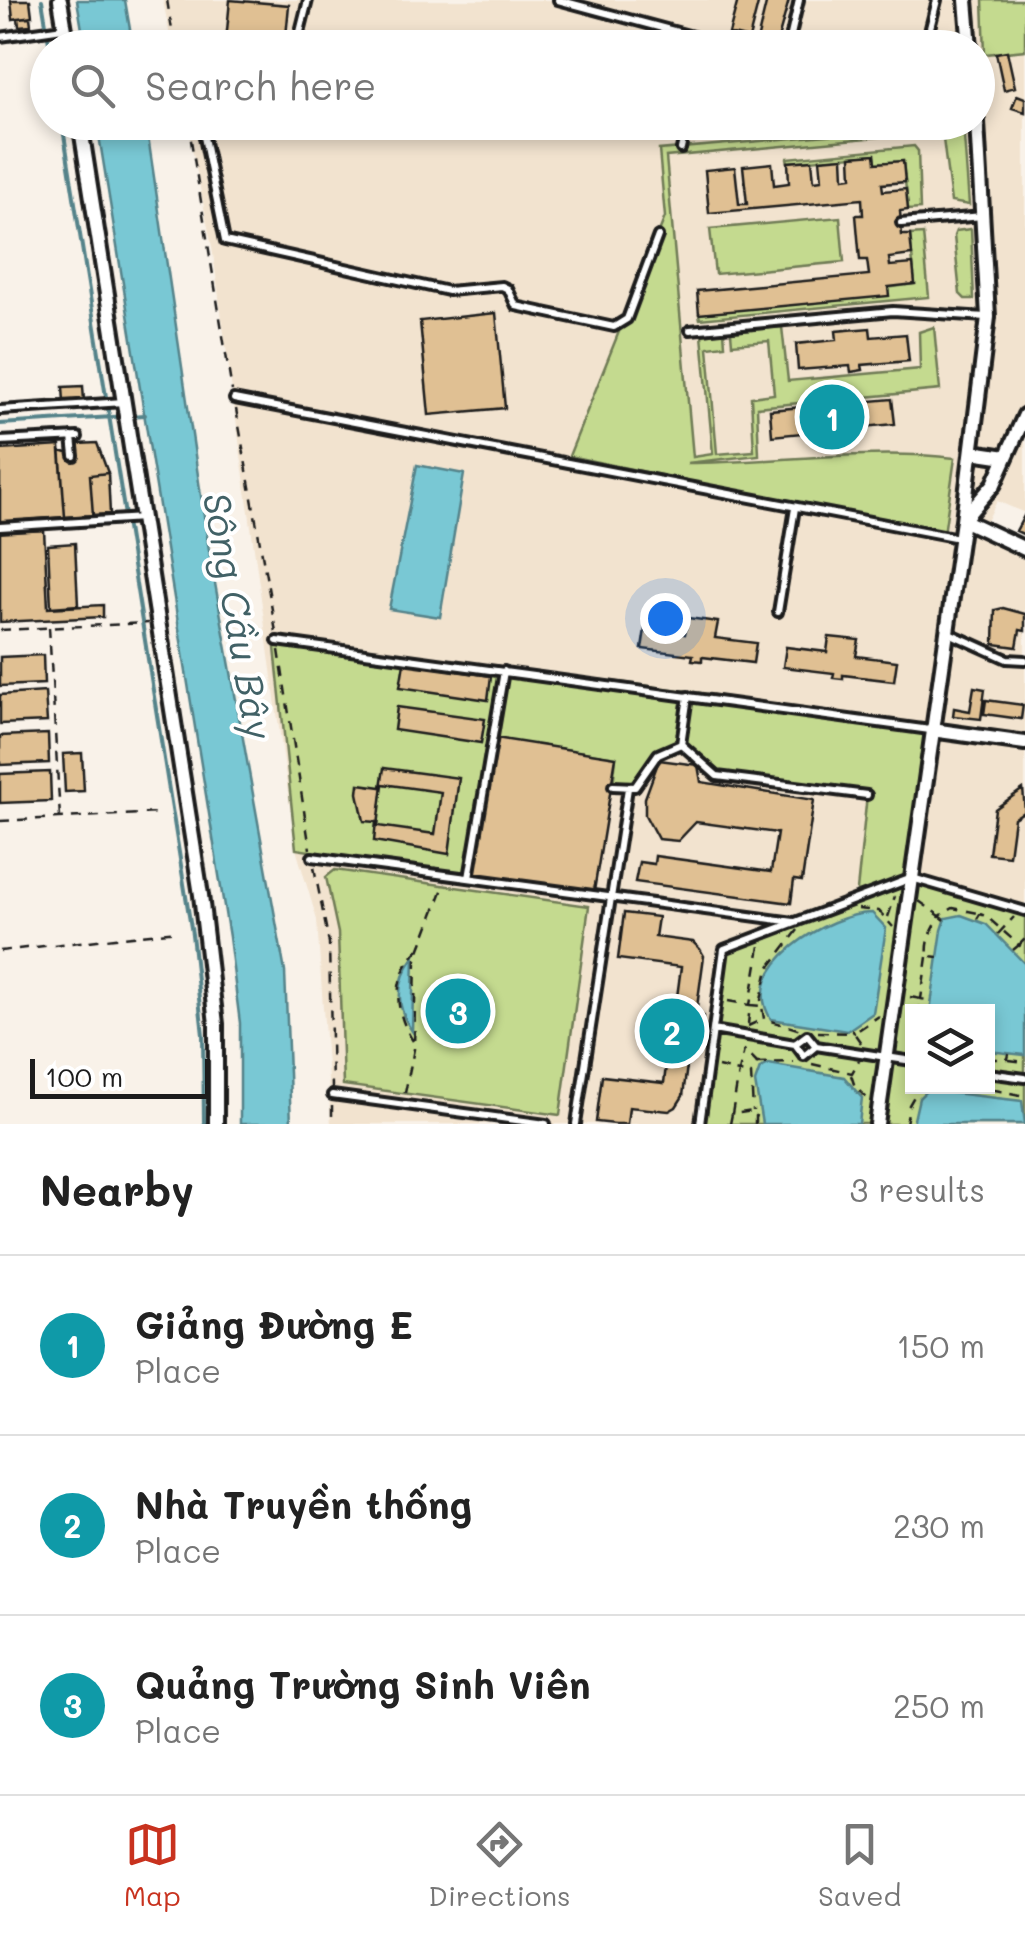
<!DOCTYPE html>
<html lang="en">
<head>
<meta charset="utf-8">
<style>
	:root { --surface:#fff; --page:#f6f6f6; --text:#222; --muted:#767676; --line:#e0e0e0; --accent:#c8321e }
	body { margin:0; font-family:Mali,sans-serif; background:var(--page); color:var(--text) }
	.controls { position:absolute; right:30px; bottom:30px; display:grid; overflow:hidden; border-radius:0px; box-shadow:0 5px 15px #0003 }
	.controls button { width:90px; height:90px; display:grid; place-items:center; padding:0; border:0; border-bottom:2px solid var(--line); background:var(--surface); color:var(--text); font:50px sans-serif }
	.scale { position:absolute; left:30px; bottom:25px; width:180px; box-sizing:border-box; padding-left:10px; border:5px solid #1c1c1c; border-top:0; font-size:28px; line-height:35px; white-space:nowrap; color:#1c1c1c; -webkit-text-stroke:8px #fff; paint-order:stroke }
	.you { position:absolute; left:665px; top:618px; width:35px; height:35px; margin:-25px; border:8px solid #fff; border-radius:50%; background:#1a73e8; box-shadow:0 0 0 15px #1a73e833 }
	.badge { display:grid; place-items:center; width:65px; height:65px; border-radius:50%; background:var(--accent); color:#fff; font-size:32px; font-weight:700 }
	.pin { position:absolute; translate:-50% -50%; border:5px solid #fff; box-shadow:0 2px 10px #0006 }
	.list { margin:0; padding:0; list-style:none }
	h2 { display:flex; justify-content:space-between; align-items:center; height:130px; margin:0; padding:0 40px; font-size:42px }
	h2 small { font-size:32px; font-weight:400; color:var(--muted) }
	.list li { display:grid; grid-template-columns:65px 1fr auto; gap:30px; align-items:center; box-sizing:border-box; height:180px; padding:0 40px; border-top:2px solid var(--line) }
	.list b { display:block; font-size:38px; white-space:nowrap }
	.list p { margin:0; font-size:32px; white-space:nowrap; color:var(--muted) }
	.list em { font-size:32px; font-style:normal; color:var(--muted) }
	.icon { flex:none; width:55px; height:55px; fill:none; stroke:currentColor; stroke-width:2; stroke-linecap:round; stroke-linejoin:round }
	.map { position:relative; flex:none; width:1025px; height:1124px; overflow:hidden }
	.search { position:absolute; background:var(--surface); box-shadow:0 5px 15px #0003; left:30px; right:30px; top:30px; height:110px; display:flex; align-items:center; gap:25px; box-sizing:border-box; padding:0 35px; border-radius:55px; color:var(--muted); font-size:38px }
	.sheet { height:670px; background:var(--surface) }
	nav { display:flex; justify-content:space-around; align-items:center; box-sizing:border-box; height:140px; border-top:2px solid var(--line); background:var(--surface); font-size:28px; color:var(--muted) }
	nav a { display:grid; justify-items:center; gap:5px }
	nav .on { color:var(--accent) }
	.map>svg:first-child { display:block }
</style>
</head>
<body>
<div class="map">
<svg width="1025" height="1124" viewBox="0 0 1025 1124">
	<rect width="100%" height="100%" fill="#f9f2e9"/>
	<filter id="ink" filterUnits="userSpaceOnUse"><feTurbulence type="fractalNoise" baseFrequency=".01" numOctaves="2"/><feDisplacementMap in="SourceGraphic" scale="20" xChannelSelector="R" yChannelSelector="G"/><feConvolveMatrix kernelMatrix="1 2 1 2 8 2 1 2 1" color-interpolation-filters="sRGB"/></filter>
	<g filter="url(#ink)">
		<!-- built -->
		<path fill="#f2e3cf" fill-rule="evenodd" d="M163,0H1025V513L997,501L983,529L1025,548V1124H331L317,920L296,849L212,247L187,123L978,122V48L172,47ZM912,1012H988V1086H912Z"/>
		<!-- green -->
		<path fill="#c4da8f" stroke="#707b56" stroke-width="2.5" fill-rule="evenodd" d="M983,0H1025V50L985,54Z
			M963,123L969,205L951,202L942,131L666,157L693,457L713,454L702,335L724,332L725,345L708,347L717,454L754,451L751,397L774,394L769,341L732,344L731,332L782,327L788,381L920,369L919,332L934,327L940,390L757,407L759,455L687,463C776,463 866,448 955,458L944,534L569,456L665,217L659,150Z
			M914,146L918,151L920,209L908,210L903,161L876,163L875,154L788,162L787,158Z
			M840,217L844,262L715,274L710,229Z
			M971,229L974,299H965L960,294L954,236L956,231Z
			M923,234L929,297L700,319L699,314L915,284L910,235Z
			M274,638L688,691L931,729L913,878L1025,911V1124H700L724,949L856,900L867,795L717,776L681,744L658,754L635,787L613,786L616,757L496,739L473,876L296,849ZM912,1012H988V1086H912Z
			M335,870L589,906L560,1115L343,1085L338,933L326,877Z"/>
		<!-- water -->
		<path fill="#79c8d4" stroke="#54838a" stroke-width="2.5" d="M77,0H125L133,47H85Z
			M97,123H146L209,550L285,972L291,1124H240V1023L229,937Z
			M417,465L464,474L440,617L389,609Z
			M872,913L886,928L873,1013L847,1031L771,1019C737,967 829,913 872,913Z
			M961,915L986,924L1025,964V1055L988,1051V1012L930,1011L942,930L946,918Z
			M414,957L412,1031C395,1006 396,981 414,957Z
			M769,1064L844,1077L862,1098L859,1124H762L755,1082L760,1068Z
			M927,1090L1022,1101L1025,1124H913L919,1098Z"/>
		<g fill="none" stroke-linecap="round" stroke-linejoin="round">
			<!-- stream -->
			<path stroke="#54838a" stroke-width="4" d="M42,0L50,48
				M62,122L192,934L203,1035L204,1124
				M0,424L145,415"/>
		</g>
		<!-- building -->
		<path fill="#e0c093" stroke="#1c1c1c" stroke-width="2.5" fill-rule="evenodd" d="M11,0H30L32,16L13,19Z
			M230,0L289,5L285,47L226,41Z
			M738,0H759L749,39L729,34Z
			M767,0H789L776,46L757,41Z
			M30,17L31,25L19,26L18,18Z
			M937,31L951,34L948,48H932Z
			M1007,51L1015,87L1004,90L996,53Z
			M1017,95L1025,98V112L1012,108Z
			M875,154L876,163L903,161L905,182L882,184L883,191L906,189L908,210L900,211L902,235H910L912,255L889,258L890,266L913,264L915,284L888,287L889,296L699,314L697,291L869,275L867,260H860L856,215H863L862,199L709,213L705,170L735,167L739,204H747L743,166L772,163L774,185L789,183L788,162L812,160L814,181L822,180L820,159L843,157L844,178L852,177L851,156Z
			M496,313L505,408L429,415L420,321Z
			M870,328L871,337L906,334L909,361L862,365L863,370L851,372L850,366L798,370L796,344L837,340L836,331Z
			M83,386L84,401L64,402L63,387Z
			M892,399L895,424L772,436L770,410Z
			M97,443L108,473L90,475L93,515L65,517L60,451L78,456V444Z
			M60,446L65,517L0,522V450Z
			M108,473L110,514L93,515L90,475Z
			M1025,514V535L1016,531Z
			M44,530L48,608L103,605V617L0,622V532Z
			M75,543L78,605L51,607L48,545Z
			M1003,608L1025,614V631L1020,630L1017,647L994,644L995,610Z
			M688,618L718,622L715,638L756,643L753,663L702,657V661L692,660L693,655L642,649L645,629L685,634Z
			M829,637L859,640L856,656L897,661L894,681L843,675V679L833,678L834,673L783,667L786,647L827,652Z
			M43,655L44,684L0,686V657Z
			M404,663L491,676L488,700L400,687Z
			M974,687L985,689L981,719L953,716L954,708L970,711Z
			M45,692L47,722L0,724V695Z
			M986,700L1023,705L1021,719L984,714Z
			M397,707L485,719L481,743L394,730Z
			M48,734L49,763L0,765V736Z
			M496,738L616,757L593,897L473,876Z
			M82,753L84,791L65,792L63,754Z
			M659,760L698,765L701,782L814,800L802,881L794,880L791,903L635,882L639,862L654,864L655,856L771,872L777,833L696,822L678,841L658,839L645,815V798Z
			M384,768L459,778L449,854L374,841L376,822L364,821L358,793L359,784L381,787ZM383,784L441,792L435,834L378,826Z
			M50,772L51,801L0,803V774Z
			M1023,789L1025,811L1014,818L1009,856L989,854L995,809Z
			M624,913L658,917L655,937L693,942L700,949L704,956L696,1014L703,1016L698,1050H689L683,1096L676,1107L669,1111L629,1107L627,1124H615L596,1122L602,1076L664,1083L668,1049L642,1046L646,1009L675,1012L681,967L618,959Z"/>
		<g fill="none" stroke-linecap="round" stroke-linejoin="round">
			<defs>
				<path id="service" d="M558,0L737,48
					M0,37L63,28
					M296,48L308,0
					M788,48L799,0
					M925,48L937,0
					M201,122L225,241L448,291L502,286L508,289L516,306L614,327L627,319L658,236
					M906,126L907,122
					M681,149L687,122
					M901,223L983,216
					M690,330L893,311L986,317
					M234,399L959,538
					M0,410L124,402
					M72,437L74,456
					M0,441L78,437
					M0,527L143,518
					M778,612L795,508
					M947,632L1007,659L1025,660
					M277,641L930,730
					M681,744L688,696
					M613,786L635,787L658,754L681,744L717,776L867,795
					M312,857L794,922
					M469,878L504,671
					M713,1030L795,1044
					M816,1046L804,1056L795,1044L807,1035L816,1046L912,1061
					M988,1073L1025,1078
					M332,1095L546,1124
					M576,1124L628,788
					M700,1124L724,949L912,878L1025,911"/>
				<path id="minor" d="M60,0L68,48
					M966,0L970,48
					M80,122L201,895L216,1024V1124
					M977,122L988,317L963,520L1025,549
					M972,452L1006,457
					M932,730L1025,743
					M877,1124L963,520L994,484L1025,415"/>
			</defs>
			<!-- service casing -->
			<use href="#service" stroke="#1c1c1c" stroke-width="14"/>
			<!-- minor casing -->
			<use href="#minor" stroke="#1c1c1c" stroke-width="20"/>
			<!-- path -->
			<path stroke="#1c1c1c" stroke-width="2.5" stroke-dasharray="10 8" stroke-linecap="butt" d="M167,0L175,48
				M188,122L232,391
				M236,409L276,632
				M49,627L60,818
				M0,630L148,623
				M279,650L310,849
				M0,821L159,813
				M314,867L329,943L332,1088
				M919,901L940,916C933,930 926,939 928,956L938,957
				M858,909L879,911L893,927
				M888,917L895,896
				M977,919L980,914L986,916L1019,945L1025,939
				M945,920L940,916L953,908L978,913
				M798,930L768,969L761,1000L764,1019L801,1030
				M998,934L1014,917
				M1013,950L1019,945L1025,951
				M0,951L177,931
				M927,957L921,999L932,1001
				M910,997L921,999L919,1012
				M728,1001L750,1005L760,946
				M748,1024L750,1005L761,1006
				M748,1026L763,1019
				M818,1032L854,1033L852,1029
				M413,1041C393,1010 392,976 419,949
				M861,1043L854,1033L879,1016
				M988,1059H1008L1009,1054
				M1009,1060L1025,1062
				M757,1063L794,1062
				M812,1064L852,1073L859,1060
				M718,1067L739,1072L744,1050L757,1063L755,1068
				M851,1075L855,1087L869,1100
				M931,1086L932,1090
				M970,1086L975,1087L974,1095
				M975,1086L1025,1096
				M405,1093L414,1049L416,959L445,883
				M332,1106V1124
				M732,1114L739,1072L751,1074L753,1111
				M730,1124L732,1114L753,1111L755,1116
				M755,1124V1116L759,1117
				M906,1124L909,1105L920,1086"/>
			<!-- service -->
			<use href="#service" stroke="#fff" stroke-width="6"/>
			<!-- minor -->
			<use href="#minor" stroke="#fff" stroke-width="12"/>
		</g>
	</g>
	<g text-anchor="middle" stroke-width="8" stroke-linejoin="round" paint-order="stroke">
		<!-- water labels -->
		<g font-size="38" font-style="italic" fill="#416166" stroke="#fff">
			<text transform="translate(237 616) rotate(80)" y="13">Sông Cầu Bây</text>
		</g>
	</g>
</svg>
<div class="controls">
<button><svg class="icon" aria-label="layers" viewBox="0 0 24 24"><path d="M12 4l9 5-9 5-9-5zM3 14l9 5 9-5"/></svg></button>
</div>
<div class="scale">100 m</div>
<div class="you"></div>
<div class="pin badge" style="left:832px;top:417px;background:#0f9aa8">1</div>
<div class="pin badge" style="left:672px;top:1031px;background:#0f9aa8">2</div>
<div class="pin badge" style="left:458px;top:1011px;background:#0f9aa8">3</div>
<div class="search"><svg class="icon" aria-label="search" viewBox="0 0 24 24"><circle cx="10" cy="10" r="6"/><path d="M15 15l6 6"/></svg>Search here</div>
</div>
<section class="sheet">
<h2>Nearby<small>3 results</small></h2>
<ul class="list">
<li><span class="badge" style="background:#0f9aa8">1</span><div><b>Giảng Đường E</b><p>Place</p></div><em>150 m</em></li>
<li><span class="badge" style="background:#0f9aa8">2</span><div><b>Nhà Truyền thống</b><p>Place</p></div><em>230 m</em></li>
<li><span class="badge" style="background:#0f9aa8">3</span><div><b>Quảng Trường Sinh Viên</b><p>Place</p></div><em>250 m</em></li>
</ul>
</section>
<nav>
<a class="on"><svg class="icon" aria-label="map" viewBox="0 0 24 24"><path d="M3 6l6-2 6 2 6-2v14l-6 2-6-2-6 2zM9 4v14M15 6v14"/></svg>Map</a>
<a><svg class="icon" aria-label="directions" viewBox="0 0 24 24"><path d="M12 3l9 9-9 9-9-9zM9 14v-3h6M13 9l2 2-2 2"/></svg>Directions</a>
<a><svg class="icon" aria-label="saved" viewBox="0 0 24 24"><path d="M7 4h10v16l-5-4-5 4z"/></svg>Saved</a>
</nav>
</body>
</html>
